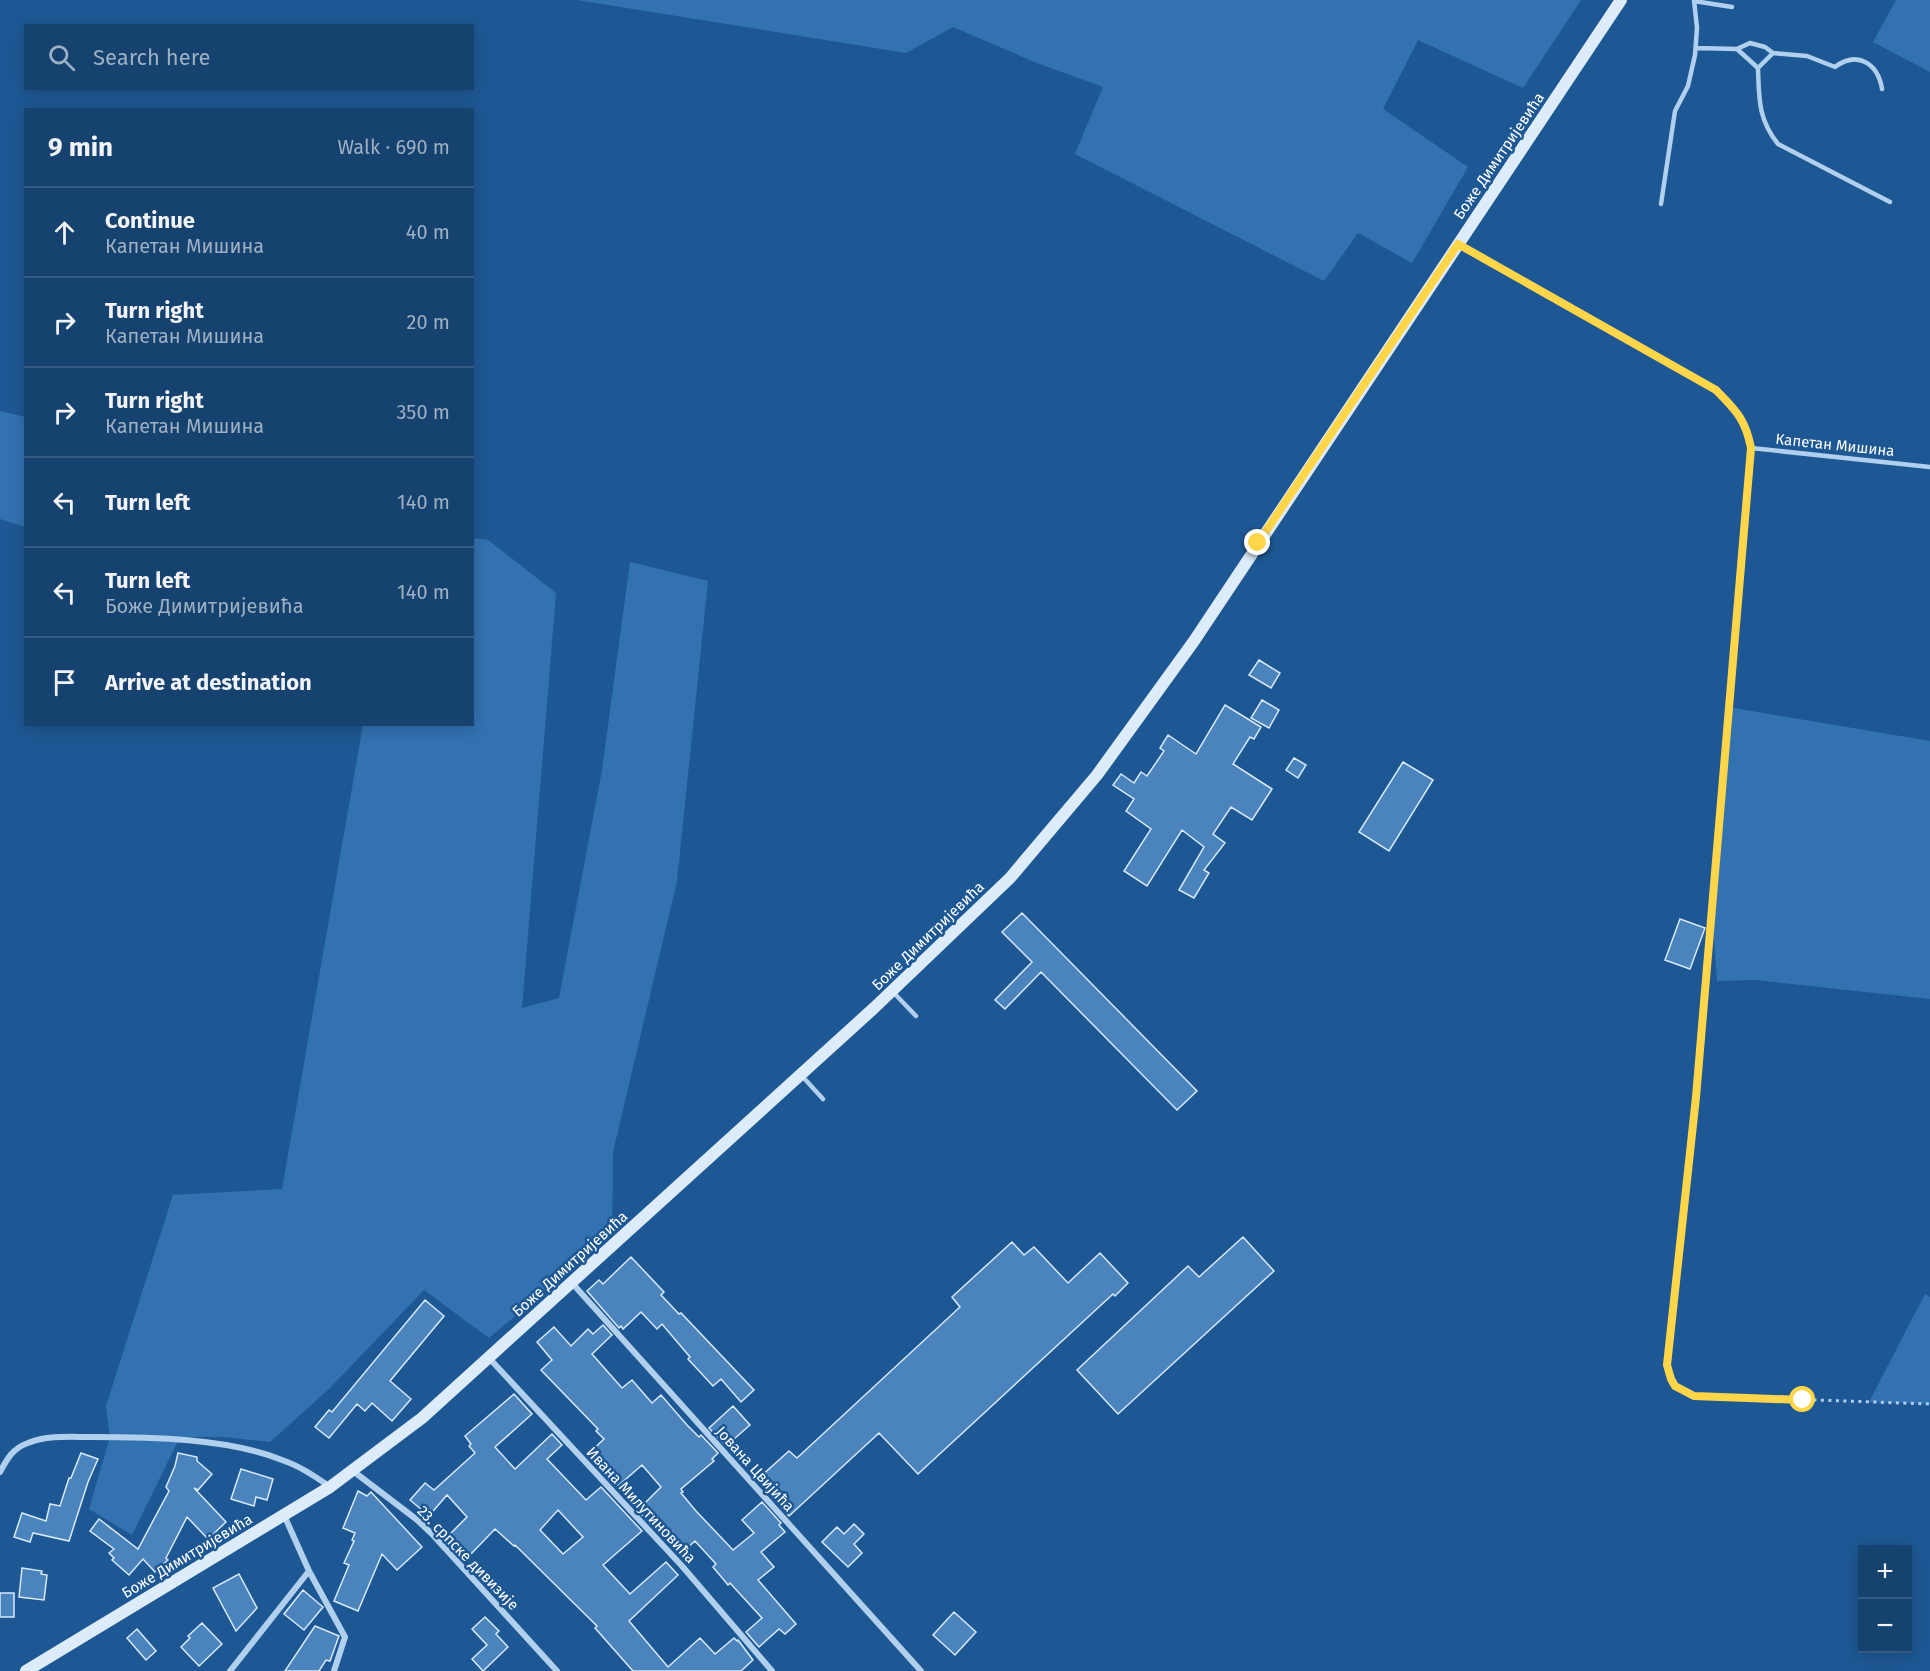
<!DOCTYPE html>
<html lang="en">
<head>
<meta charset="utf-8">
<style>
	:root { --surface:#16426f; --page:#1f4974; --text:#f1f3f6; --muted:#9eb0c3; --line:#355b82 }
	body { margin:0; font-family:"Fira Sans",sans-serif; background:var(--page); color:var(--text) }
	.controls { position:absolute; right:18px; bottom:18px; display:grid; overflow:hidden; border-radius:0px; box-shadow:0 3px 15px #0003 }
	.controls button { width:54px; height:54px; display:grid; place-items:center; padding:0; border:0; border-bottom:2px solid var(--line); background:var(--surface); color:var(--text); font:30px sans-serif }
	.stop { position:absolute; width:18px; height:18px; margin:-14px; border:4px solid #ffd54a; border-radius:50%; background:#fff }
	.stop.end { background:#ffd54a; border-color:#fff; box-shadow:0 2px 6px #0008 }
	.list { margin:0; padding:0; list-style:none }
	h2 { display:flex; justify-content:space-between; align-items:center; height:78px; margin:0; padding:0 24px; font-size:26px }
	h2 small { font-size:20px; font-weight:400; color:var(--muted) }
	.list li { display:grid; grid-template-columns:39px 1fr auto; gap:18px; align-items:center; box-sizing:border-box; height:90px; padding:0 24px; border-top:2px solid var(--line) }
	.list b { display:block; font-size:22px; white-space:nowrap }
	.list p { margin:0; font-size:20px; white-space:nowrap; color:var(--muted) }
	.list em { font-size:20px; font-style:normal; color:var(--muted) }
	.icon { flex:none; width:33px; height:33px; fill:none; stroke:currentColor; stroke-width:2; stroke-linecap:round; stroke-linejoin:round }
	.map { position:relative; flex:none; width:1930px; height:1671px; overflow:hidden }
	.search { position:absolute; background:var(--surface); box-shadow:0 3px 15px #0003; left:24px; top:24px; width:450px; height:66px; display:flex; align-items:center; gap:15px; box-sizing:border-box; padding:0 21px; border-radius:0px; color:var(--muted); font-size:22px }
	.panel { position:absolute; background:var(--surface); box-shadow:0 3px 15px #0003; left:24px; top:108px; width:450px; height:618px; border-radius:0px }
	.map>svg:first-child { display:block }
</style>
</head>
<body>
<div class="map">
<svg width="1930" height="1671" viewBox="0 0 1930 1671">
	<rect width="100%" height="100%" fill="#1e5894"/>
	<!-- green -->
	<path fill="#3272b1" d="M577,0H1581L1523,88L1418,40L1383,109L1468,167L1412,263L1358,233L1324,281L1075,154L1103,87L1037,63L953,27L906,53Z
		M1896,0H1930V72L1873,42Z
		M0,411L25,417V527L0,519Z
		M473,538L488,540L556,593L522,1008L559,998L602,770L630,562L708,581L677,881L613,1152L612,1234L489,1338L424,1290L329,1389L270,1442L223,1437H180L132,1535L89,1509L110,1437L106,1406L173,1195L282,1189L363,725L472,724Z
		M1728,707L1930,741V999L1756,980L1717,981L1712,912Z
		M1925,1294L1930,1297V1404L1869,1402Z"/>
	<!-- building -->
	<path fill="#4b83bc" stroke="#d7e9fa" stroke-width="1.5" fill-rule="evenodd" d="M1259,660L1280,673L1271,688L1249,675Z
		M1262,700L1279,710L1269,728L1251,718Z
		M1225,705L1261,727L1254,739L1250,737L1233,764L1272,789L1252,820L1231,807L1213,834L1225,843L1204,870L1209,873L1194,898L1179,890L1204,847L1182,830L1147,886L1124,871L1151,829L1126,811L1134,799L1113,785L1121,774L1134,783L1141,772L1147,776L1164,751L1160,748L1168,735L1196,754Z
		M1294,758L1306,765L1298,778L1286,770Z
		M1403,762L1433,780L1389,851L1359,832Z
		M1022,913L1197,1091L1177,1110L1041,972L1005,1009L995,1000L1032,962L1002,932Z
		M1680,919L1705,928L1690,969L1665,960Z
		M1243,1237L1274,1271L1118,1414L1077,1370L1188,1266L1199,1277Z
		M1012,1242L1024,1255L1034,1247L1068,1283L1100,1253L1128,1283L1115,1296L1113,1294L918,1474L879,1433L789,1516L770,1495L772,1492L759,1478L789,1451L797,1458L960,1307L952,1297Z
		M631,1257L664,1292L661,1295L679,1314L681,1313L754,1390L741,1402L721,1379L713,1386L688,1359L690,1357L662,1324L657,1329L641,1312L623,1329L621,1326L619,1328L587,1291L599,1280L603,1284Z
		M425,1300L444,1316L390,1381L411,1399L392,1421L372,1403L365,1411L357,1404L329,1438L315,1427L329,1410L332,1412Z
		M603,1325L612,1335L592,1354L622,1388L632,1380L652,1403L661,1395L687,1425L699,1437L701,1435L718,1453L712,1459L714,1461L681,1489L683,1492L681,1493L696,1511L733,1550L754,1533L742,1520L762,1502L781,1523L779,1525L785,1532L761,1552L774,1567L758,1580L796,1624L785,1634L779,1629L759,1647L746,1632L762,1618L730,1583L728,1585L713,1567L716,1564L695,1541L686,1549L657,1517L650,1524L638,1510L661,1487L642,1465L618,1486L588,1454L604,1439L596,1431L598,1429L541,1370L552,1360L537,1342L554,1327L571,1346L588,1329L593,1334Z
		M514,1394L532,1414L495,1447L515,1469L552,1434L562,1445L547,1459L586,1500L601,1487L642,1531L603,1565L630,1594L666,1562L678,1575L629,1621L668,1667L700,1638L715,1654L734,1638L737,1641L738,1640L753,1660L741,1671H633L595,1628L597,1626L515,1545L514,1546L495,1529L470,1555L462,1547L459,1550L447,1537L467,1517L447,1495L429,1516L410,1500L425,1483L434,1490L475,1453L469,1446L471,1444L465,1436ZM558,1510L583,1537L563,1554L540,1530Z
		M733,1406L750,1425L726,1446L709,1428Z
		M81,1453L98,1459L88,1482L69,1541L33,1533L30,1542L14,1537L22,1513L46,1521L50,1504L60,1506L69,1478H71Z
		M178,1453L197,1457V1461L212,1474L198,1490L194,1488L226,1522L208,1539L187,1517L166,1558L168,1560L155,1572L143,1559L129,1575L112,1560L114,1558L109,1553L114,1549L90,1531L99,1519L138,1549L169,1491L166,1487L175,1466Z
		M241,1469L273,1479L267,1500L256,1497L254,1506L231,1499Z
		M358,1491L367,1496L371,1492L422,1547L397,1570L382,1554L358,1611L334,1601L349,1565L344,1563L354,1541L352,1540L355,1533L343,1528Z
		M854,1524L864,1534L854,1544L862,1553L848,1567L822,1542L837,1527L844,1534Z
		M22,1568L42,1571L41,1574L47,1575L44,1600L19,1597Z
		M239,1574L257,1608L236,1631L213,1588Z
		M303,1590L323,1607L304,1630L284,1614Z
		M0,1593H14V1617H0Z
		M954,1612L976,1632L955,1655L933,1635Z
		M485,1617L499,1631L496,1634L508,1647L483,1671L472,1659L487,1645L472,1629Z
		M202,1623L222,1644L199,1666L181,1647L190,1638L188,1636Z
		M315,1626L339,1636L330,1661L326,1660L319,1671H285Z
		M137,1629L156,1651L146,1660L127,1638Z"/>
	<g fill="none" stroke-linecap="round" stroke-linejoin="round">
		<!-- path -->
		<path stroke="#b1d0ee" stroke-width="3" stroke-dasharray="3 4.5" stroke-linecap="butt" d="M1694,1109L1667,1358C1666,1380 1679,1394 1702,1396L1930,1404"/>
		<!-- lane -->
		<path stroke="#b1d0ee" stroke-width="4.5" d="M1694,1L1732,7
			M1696,48L1737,49L1750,43L1765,47L1773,53L1807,56L1835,67C1858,50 1878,64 1882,89
			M1737,49L1758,68L1773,53
			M1758,68C1759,98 1758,119 1778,144L1890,202
			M1661,204L1675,111L1688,86L1695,55L1697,28L1694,0
			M1751,448L1930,467
			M892,991L916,1016
			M802,1076L823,1099"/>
		<!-- street -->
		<path stroke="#b1d0ee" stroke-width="6" d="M1459,244L1716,390C1736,411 1745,418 1751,448L1696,1097
			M572,1283L921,1671
			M489,1358L682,1566L772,1671
			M353,1471L416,1519L432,1534L557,1671
			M0,1472C7,1459 13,1448 28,1443C48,1435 70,1437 91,1437C149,1437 228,1438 282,1460C300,1466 315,1476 330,1487
			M284,1515L309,1571L345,1637L334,1671
			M230,1671L309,1571"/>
		<!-- secondary -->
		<path stroke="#ddecfa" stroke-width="12" d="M26,1671L330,1487L422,1418L874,1008L1010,878L1097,775L1194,641L1621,0"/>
	</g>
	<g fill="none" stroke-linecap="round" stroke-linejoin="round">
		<!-- route -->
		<path stroke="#ffd54a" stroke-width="8" d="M1258,543L1458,244L1716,390C1736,411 1745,418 1751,448L1696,1097L1667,1365L1671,1379L1675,1386L1694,1396L1803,1400"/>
	</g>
	<g text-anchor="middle" stroke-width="5" stroke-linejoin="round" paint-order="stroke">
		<!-- street labels -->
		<g font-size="15" fill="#fff" stroke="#1e5894">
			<text transform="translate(1499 156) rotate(-56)" y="5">Боже Димитријевића</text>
			<text transform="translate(1835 445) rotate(6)" y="5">Капетан Мишина</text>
			<text transform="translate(928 936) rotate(-44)" y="5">Боже Димитријевића</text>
			<text transform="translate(570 1264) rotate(-42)" y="5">Боже Димитријевића</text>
			<text transform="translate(755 1469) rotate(48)" y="5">Јована Цвијића</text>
			<text transform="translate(641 1505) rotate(47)" y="5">Ивана Милутиновића</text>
			<text transform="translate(187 1556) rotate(-31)" y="5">Боже Димитријевића</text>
			<text transform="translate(468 1558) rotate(46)" y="5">23. српске дивизије</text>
		</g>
	</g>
</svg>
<div class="controls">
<button>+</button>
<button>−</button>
</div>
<div class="stop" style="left:1803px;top:1400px"></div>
<div class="stop end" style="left:1258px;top:543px"></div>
<div class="search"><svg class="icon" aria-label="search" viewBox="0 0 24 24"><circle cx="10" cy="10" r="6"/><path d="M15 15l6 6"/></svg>Search here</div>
<section class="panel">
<h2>9 min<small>Walk · 690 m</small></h2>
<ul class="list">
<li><svg class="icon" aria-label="ahead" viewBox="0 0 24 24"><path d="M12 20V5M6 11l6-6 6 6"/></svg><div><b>Continue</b><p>Капетан Мишина</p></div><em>40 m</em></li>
<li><svg class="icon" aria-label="right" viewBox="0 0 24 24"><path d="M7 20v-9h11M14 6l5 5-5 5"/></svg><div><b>Turn right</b><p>Капетан Мишина</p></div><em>20 m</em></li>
<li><svg class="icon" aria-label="right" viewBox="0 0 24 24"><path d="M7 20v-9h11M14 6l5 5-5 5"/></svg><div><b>Turn right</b><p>Капетан Мишина</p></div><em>350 m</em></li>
<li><svg class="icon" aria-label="left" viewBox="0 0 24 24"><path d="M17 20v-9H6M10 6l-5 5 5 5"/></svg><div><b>Turn left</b></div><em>140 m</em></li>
<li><svg class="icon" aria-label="left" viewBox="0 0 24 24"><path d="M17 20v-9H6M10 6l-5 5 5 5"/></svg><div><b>Turn left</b><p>Боже Димитријевића</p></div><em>140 m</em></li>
<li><svg class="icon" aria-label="arrive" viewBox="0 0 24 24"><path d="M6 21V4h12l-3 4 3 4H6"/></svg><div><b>Arrive at destination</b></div></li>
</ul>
</section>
</div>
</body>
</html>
